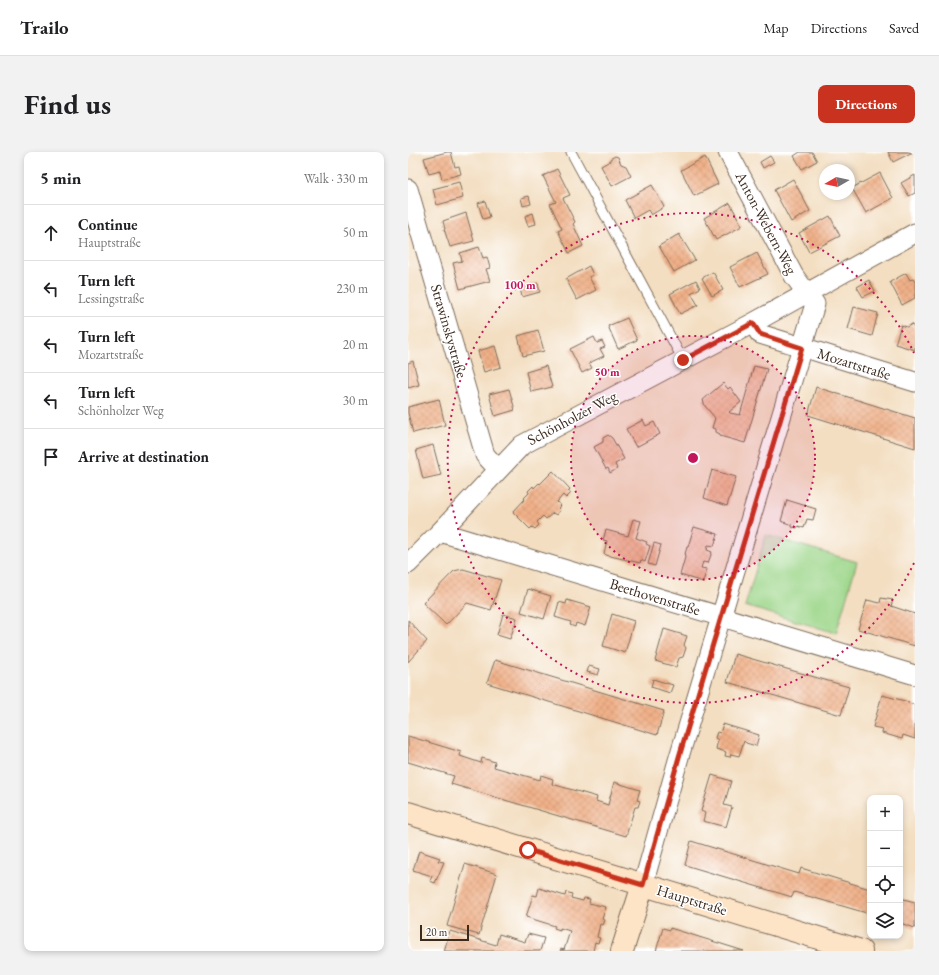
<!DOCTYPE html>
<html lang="en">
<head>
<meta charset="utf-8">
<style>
	:root { --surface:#fff; --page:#f2f2f2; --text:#202124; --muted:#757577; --line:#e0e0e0; --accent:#c8321e }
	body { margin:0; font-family:"EB Garamond",serif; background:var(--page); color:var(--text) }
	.controls { position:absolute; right:12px; bottom:12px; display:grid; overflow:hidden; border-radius:8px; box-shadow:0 2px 6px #0003 }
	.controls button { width:36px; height:36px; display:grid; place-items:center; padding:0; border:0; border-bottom:1px solid var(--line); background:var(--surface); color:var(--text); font:20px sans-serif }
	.compass { position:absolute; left:411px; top:12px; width:36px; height:36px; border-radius:50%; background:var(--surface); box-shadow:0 2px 6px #0003; rotate:261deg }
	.scale { position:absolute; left:12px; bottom:10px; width:49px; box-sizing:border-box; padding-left:4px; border:2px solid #3b2a1e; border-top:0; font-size:11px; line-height:14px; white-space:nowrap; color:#3b2a1e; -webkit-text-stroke:3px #fff; paint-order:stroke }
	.stop { position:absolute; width:12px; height:12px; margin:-9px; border:3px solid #c8321e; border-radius:50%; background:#fff }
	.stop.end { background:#c8321e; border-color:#fff; box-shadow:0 1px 4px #0008 }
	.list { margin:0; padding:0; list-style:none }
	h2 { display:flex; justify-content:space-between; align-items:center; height:52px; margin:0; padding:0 16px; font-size:17px }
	h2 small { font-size:13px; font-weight:400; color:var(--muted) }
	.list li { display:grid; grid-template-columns:26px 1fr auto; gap:12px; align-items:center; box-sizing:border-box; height:56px; padding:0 16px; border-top:1px solid var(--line) }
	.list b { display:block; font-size:15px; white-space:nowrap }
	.list p { margin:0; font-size:13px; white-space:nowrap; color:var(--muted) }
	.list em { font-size:13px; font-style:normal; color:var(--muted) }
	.icon { flex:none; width:22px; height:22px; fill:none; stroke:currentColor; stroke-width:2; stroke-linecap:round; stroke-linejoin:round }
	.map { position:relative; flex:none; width:507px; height:799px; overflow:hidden; border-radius:8px }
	header { display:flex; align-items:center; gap:24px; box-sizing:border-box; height:56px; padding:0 20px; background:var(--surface); border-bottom:1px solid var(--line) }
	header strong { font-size:19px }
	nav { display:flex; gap:22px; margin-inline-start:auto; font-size:14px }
	.intro { display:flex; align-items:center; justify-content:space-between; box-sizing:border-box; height:96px; padding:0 24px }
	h1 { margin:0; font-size:28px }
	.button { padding:10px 18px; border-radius:8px; background:var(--accent); color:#fff; font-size:14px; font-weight:700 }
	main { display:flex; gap:24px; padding:0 24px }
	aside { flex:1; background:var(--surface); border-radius:8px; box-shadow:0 2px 6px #0003 }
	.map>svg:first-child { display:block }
</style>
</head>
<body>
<header>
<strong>Trailo</strong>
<nav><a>Map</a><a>Directions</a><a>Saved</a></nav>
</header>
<div class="intro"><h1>Find us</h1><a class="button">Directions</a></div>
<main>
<aside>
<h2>5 min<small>Walk · 330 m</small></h2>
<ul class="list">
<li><svg class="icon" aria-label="ahead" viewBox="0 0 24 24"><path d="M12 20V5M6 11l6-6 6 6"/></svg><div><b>Continue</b><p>Hauptstraße</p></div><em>50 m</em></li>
<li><svg class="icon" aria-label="left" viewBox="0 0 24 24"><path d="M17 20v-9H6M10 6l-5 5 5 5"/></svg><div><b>Turn left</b><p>Lessingstraße</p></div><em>230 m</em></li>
<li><svg class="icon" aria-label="left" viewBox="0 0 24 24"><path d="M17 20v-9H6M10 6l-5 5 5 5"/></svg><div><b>Turn left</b><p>Mozartstraße</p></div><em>20 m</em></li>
<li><svg class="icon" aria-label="left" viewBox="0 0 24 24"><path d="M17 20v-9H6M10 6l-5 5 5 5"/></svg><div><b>Turn left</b><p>Schönholzer Weg</p></div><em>30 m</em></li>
<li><svg class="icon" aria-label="arrive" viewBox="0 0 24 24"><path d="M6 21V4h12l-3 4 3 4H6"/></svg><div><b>Arrive at destination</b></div></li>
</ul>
</aside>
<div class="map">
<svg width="507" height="799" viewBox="0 0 507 799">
	<defs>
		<pattern id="building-cross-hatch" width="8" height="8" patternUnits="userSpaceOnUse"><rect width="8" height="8" fill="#f0b189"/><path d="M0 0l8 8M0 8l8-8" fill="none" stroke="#cf9876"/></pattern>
	</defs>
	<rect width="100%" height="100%" fill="#fff"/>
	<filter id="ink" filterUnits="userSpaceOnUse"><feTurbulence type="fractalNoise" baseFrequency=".025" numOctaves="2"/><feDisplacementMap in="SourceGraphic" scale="8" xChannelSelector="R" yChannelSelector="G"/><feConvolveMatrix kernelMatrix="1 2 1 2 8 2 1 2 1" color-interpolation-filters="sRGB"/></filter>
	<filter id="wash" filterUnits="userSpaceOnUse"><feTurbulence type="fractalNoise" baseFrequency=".012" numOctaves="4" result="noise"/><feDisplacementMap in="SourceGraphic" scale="16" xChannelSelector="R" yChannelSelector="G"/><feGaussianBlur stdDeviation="0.9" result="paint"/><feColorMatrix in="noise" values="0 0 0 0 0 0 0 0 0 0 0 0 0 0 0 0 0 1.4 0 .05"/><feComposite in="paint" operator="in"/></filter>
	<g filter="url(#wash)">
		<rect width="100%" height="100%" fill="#f3dec1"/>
		<!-- park -->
		<path fill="#9bd588" stroke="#6b8053" d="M358,383L449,410L428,481L337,454Z"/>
		<g id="blocks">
			<!-- building -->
			<path fill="url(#building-cross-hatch)" d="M39,0H43L47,15L51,14L53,22L34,27L32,19L21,22L16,6Z
				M392,0H404L409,9L394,17L386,4Z
				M480,0H505L485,10Z
				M207,4L210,5L213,12L218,14L223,24L204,34L193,14L202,9V7Z
				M362,4L366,10L355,16L352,10Z
				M297,5L310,32L286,44L273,18Z
				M149,17L162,43L155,46L167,70L165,72L175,94L161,101L150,79L154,77L142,52L148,50L135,24Z
				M472,21L485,46L458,61L444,36Z
				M507,23V41L501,44L493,31Z
				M385,27L402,59L383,70L366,38Z
				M51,30L55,46L29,53L25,37Z
				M244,33L256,55L243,63L240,58L226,66L217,48Z
				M121,44L123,52L115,54L113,46Z
				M77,49L82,65L75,67L70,51Z
				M322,51L334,74L308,88L296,66Z
				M58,61L66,89L42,95L36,77H37L35,69Z
				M125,61L128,72L120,74L117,64Z
				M422,64L432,84L401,100L391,81Z
				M271,82L287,108L266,120L251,94Z
				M71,95L75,106L79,105L82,116L78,117L82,129L52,137L45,111L54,109L52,101Z
				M349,101L360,122L332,135L322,115Z
				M181,114L185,123L181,125L188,138L169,148L158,127Z
				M305,120L315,138L304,144L294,126Z
				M498,121L502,128L505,127L507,130V146L494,153L482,130Z
				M288,128L292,136L283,141L290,153L272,162L262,142Z
				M461,128L467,139L455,145L449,135Z
				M130,131L132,140L114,145L112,136Z
				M446,155L470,161L464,184L440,177Z
				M219,166L229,188L210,197L200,174Z
				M504,172L507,178V198L487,192L493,173L499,175Z
				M130,178L136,199L115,204L110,184Z
				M186,185L189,191L194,189L197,195L192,197L196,204L181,211L184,216L174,221L162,197Z
				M87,194L93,215L76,220L70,199Z
				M5,209L11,233L0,236V211Z
				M138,214L144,235L123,240L118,220Z
				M346,214L359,217L337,291L312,284V282L308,280V277L304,276L307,266L297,254L295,248L315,231L320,237L322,235L333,250L321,260L322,261L332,263Z
				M408,235L507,266V296L400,263Z
				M101,237L107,258L87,264L81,242Z
				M31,247L37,273L5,281L0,261V255Z
				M235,268L238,274L246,270L252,282L228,295L218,277Z
				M200,283L204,286L216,307L207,312L209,317L202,321L200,316L198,317L186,295L195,290V286Z
				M25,293L33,323L15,327L8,298Z
				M304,318L328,325L319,354L296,346Z
				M145,319L162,337L160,339L163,341L158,346L155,343L149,350L153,353L150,356L152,358L148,363L145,361L138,367L135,364L129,370L131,373L127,377L124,375L122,377L105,360L117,347L116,346L121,341L120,339L125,334L126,336L131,331L132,332Z
				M379,348L408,357L405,368L399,367L396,376L390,374L389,376L384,375V373L373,369Z
				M225,367L233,369L228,386L239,390L238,392L242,394L237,410L233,408L232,411L198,403L196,401L199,389L195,388L198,378L220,384Z
				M286,375L310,382L306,394L300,393L299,398L304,400L300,411L295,410L293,416L299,417L295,430L272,423L278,402H277L279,395H280Z
				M246,391L253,393L247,414L240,412Z
				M55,417L93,428L83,458L59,451L38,473L15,451L46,419Z
				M120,437L143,444L136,467L113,460Z
				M473,446L485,448L483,454L507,462V494L450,477L459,448L472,451Z
				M159,448L183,455L177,474L168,471L167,475L162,473L163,470L147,465L151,450L158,452Z
				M95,462L109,466L102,487L89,483Z
				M204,462L226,469L217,501L195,494Z
				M0,468L19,489L0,510Z
				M256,477L279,484L276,493L278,496L275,505L271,506L268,515L247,509Z
				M327,502L441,535L433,563L319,530Z
				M87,508L256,559L249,583L79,531Z
				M181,514L192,517L190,523L179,520Z
				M245,527L265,533L262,541L243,535Z
				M474,543L501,550L500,551L507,553V587L495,583L494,587L474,581L475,577L465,575Z
				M315,572L351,583L348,594L338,591L336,589L331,604L323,602L322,605L317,604L318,600L308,597L310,588L307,586L309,580L312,581Z
				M0,584L53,600L52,604L73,611L74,606L87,610L86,615L132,628L133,623L145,627L144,632L189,645L188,649L200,653L206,630L232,638L229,648L232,649L230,655H227L218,684L43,632L46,624L0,610Z
				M304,623L323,629L316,653L324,655L318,675L295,669L297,661L293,659Z
				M283,689L391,722L393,716L462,737V762L386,740L384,745L277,713Z
				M11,699L32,706L30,709L36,710L27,731L22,729L24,724L5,718Z
				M57,712L89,722L71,783L39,774Z
				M131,736L157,744L158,740L164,742L163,746L175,749L176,746L182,747L181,751L198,755L194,767L197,768L195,773L192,772L189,785L192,786L190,791L187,790L185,799H152L153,797L156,798L162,779L152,776V778L146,776L147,774L118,765L125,743L129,744Z
				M492,746L507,750V776L492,771Z
				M255,776L262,778V776L336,799H248Z
				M42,779L88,793L91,782L117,790L120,782L136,786L132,799H36Z"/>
		</g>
	</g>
	<g filter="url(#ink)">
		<use href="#blocks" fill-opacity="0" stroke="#7b6957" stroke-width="1"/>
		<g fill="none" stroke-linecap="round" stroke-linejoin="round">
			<defs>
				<path id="lane" d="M163,0L275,208"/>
				<path id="street" d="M0,37L77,303L90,317
					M345,171L352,182L507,230
					M32,380L507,523
					M0,412L32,380L114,293L345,171L507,81
					M235,733L271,605L407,152L386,124L320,0"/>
				<path id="secondary" d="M0,661L453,799
					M214,799L235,733"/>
			</defs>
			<!-- lane casing -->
			<use href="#lane" stroke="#7b6957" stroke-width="11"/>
			<!-- street casing -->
			<use href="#street" stroke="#7b6957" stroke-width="21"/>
			<!-- secondary casing -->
			<use href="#secondary" stroke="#7b6957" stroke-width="24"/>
			<!-- lane -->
			<use href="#lane" stroke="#fff" stroke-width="9"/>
			<!-- street -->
			<use href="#street" stroke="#fff" stroke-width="19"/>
			<!-- secondary -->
			<use href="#secondary" stroke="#fee4c6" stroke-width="22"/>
		</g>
	</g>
	<g fill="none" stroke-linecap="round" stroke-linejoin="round" filter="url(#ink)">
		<!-- route -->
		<path stroke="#c8321e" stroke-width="5" d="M120,698L235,733L271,605L394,196L352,182L345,171L275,208"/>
	</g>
	<!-- distance rings -->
	<circle cx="285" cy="306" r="122" fill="#c2185b" fill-opacity=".12"/>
	<g fill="none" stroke="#c2185b" stroke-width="2" stroke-dasharray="2 4">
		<circle cx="285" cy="306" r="122"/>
		<path d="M506 411A245 245 0 1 1 506 201"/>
	</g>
	<g text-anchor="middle" stroke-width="3" stroke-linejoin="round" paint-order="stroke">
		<!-- street labels -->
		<g font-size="15" fill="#3b2a1e" stroke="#fff">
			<text transform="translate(358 71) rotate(62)" y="5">Anton-Webern-Weg</text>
			<text transform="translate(41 179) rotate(74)" y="5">Strawinskystraße</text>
			<text transform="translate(446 212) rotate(17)" y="5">Mozartstraße</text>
			<text transform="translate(164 266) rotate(-28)" y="5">Schönholzer Weg</text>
			<text transform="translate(247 445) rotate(17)" y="5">Beethovenstraße</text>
			<text transform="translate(284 748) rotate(17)" y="5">Hauptstraße</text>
		</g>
	</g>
	<circle cx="285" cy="306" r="6" fill="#c2185b" stroke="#fff" stroke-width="2"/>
	<g font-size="12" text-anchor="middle" font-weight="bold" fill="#c2185b" stroke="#fff" stroke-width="3" stroke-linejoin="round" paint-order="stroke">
		<text x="112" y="137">100 m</text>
		<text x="199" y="224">50 m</text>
	</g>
</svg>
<div class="controls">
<button>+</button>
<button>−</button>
<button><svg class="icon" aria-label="locate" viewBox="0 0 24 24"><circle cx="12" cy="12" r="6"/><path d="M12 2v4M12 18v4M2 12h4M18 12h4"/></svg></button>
<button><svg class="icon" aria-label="layers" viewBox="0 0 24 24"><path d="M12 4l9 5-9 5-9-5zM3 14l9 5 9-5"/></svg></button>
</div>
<svg class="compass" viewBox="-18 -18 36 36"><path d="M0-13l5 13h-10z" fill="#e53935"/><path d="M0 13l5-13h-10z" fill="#757577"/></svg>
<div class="scale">20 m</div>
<div class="stop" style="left:120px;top:698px"></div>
<div class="stop end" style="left:275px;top:208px"></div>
</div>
</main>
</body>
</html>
